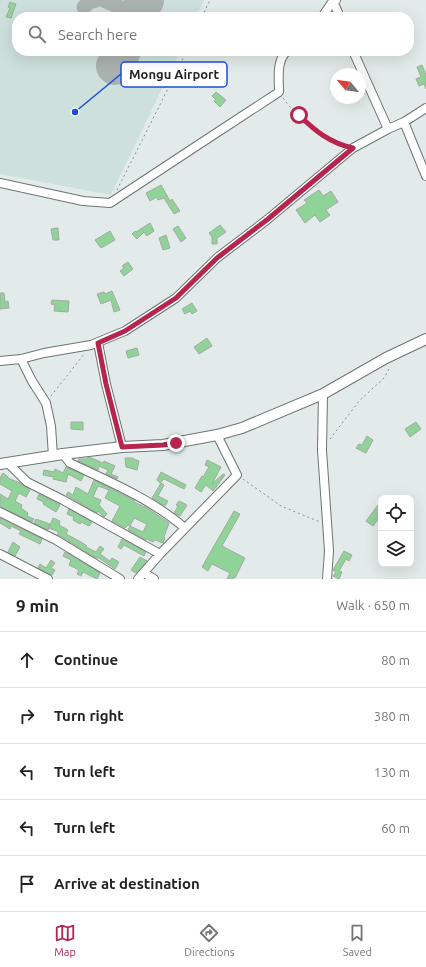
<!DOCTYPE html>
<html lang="en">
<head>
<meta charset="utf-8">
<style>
	:root { --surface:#fff; --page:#f2f2f2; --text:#222; --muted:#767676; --line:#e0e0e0; --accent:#b6254e }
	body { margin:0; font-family:Ubuntu,sans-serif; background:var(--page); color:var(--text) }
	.controls { position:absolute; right:12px; bottom:12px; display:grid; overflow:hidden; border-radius:8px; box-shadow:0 4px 16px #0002 }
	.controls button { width:36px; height:36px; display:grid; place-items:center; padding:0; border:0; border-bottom:1px solid var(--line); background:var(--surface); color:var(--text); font:20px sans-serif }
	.compass { position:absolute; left:330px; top:68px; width:36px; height:36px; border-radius:50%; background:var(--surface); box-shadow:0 4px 16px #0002; rotate:299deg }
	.stop { position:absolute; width:12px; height:12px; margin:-9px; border:3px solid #b6254e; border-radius:50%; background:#fff }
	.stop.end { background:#b6254e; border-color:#fff; box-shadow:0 1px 4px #0008 }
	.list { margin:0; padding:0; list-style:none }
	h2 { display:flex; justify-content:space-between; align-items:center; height:52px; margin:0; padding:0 16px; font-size:17px }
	h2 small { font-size:13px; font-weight:400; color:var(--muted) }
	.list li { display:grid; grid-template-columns:26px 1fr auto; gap:12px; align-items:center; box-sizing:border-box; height:56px; padding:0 16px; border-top:1px solid var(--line) }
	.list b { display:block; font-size:15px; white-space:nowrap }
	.list em { font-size:13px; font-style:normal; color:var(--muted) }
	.icon { flex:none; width:22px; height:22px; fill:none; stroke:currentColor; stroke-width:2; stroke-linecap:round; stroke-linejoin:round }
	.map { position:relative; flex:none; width:426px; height:579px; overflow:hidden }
	.search { position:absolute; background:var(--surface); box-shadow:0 4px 16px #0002; left:12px; right:12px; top:12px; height:44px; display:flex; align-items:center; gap:10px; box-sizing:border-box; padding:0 14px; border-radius:16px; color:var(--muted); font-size:15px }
	.sheet { height:332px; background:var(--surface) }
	nav { display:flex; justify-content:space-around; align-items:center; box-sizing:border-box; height:56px; border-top:1px solid var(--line); background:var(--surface); font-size:11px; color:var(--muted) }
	nav a { display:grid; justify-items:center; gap:2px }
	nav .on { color:var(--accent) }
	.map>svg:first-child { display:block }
</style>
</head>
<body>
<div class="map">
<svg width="426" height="579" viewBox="0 0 426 579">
	<rect width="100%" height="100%" fill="#e2ebe9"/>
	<!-- built -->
	<path fill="#cee0dc" d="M0,0H204L196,17H17V51H180L111,195L0,174Z"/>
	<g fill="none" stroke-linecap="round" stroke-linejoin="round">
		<!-- taxiway -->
		<path stroke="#aab2b0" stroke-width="15" d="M104,0L138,16
			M84,7L89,2L96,0"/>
		<!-- runway -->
		<path stroke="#aab2b0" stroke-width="38" d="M137,17L145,0
			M115,66L122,51"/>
	</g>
	<!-- building -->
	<path fill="#90d398" stroke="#a4a9a4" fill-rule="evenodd" d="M10,2L16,4L11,18L6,17L10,8L8,7Z
		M422,65L426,75V89L424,84L419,86L416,79L421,77L417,67Z
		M216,92L226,100L220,107L214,101L216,100L212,96Z
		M161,185L170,201L172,199L180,211L174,214L164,198L158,200L157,197L150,201L146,193Z
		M319,190L323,196L331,191L338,202L326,210L330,215L320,222L315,215L305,223L296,210L307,203L304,200Z
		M150,223L154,231L147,236L144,232L137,239L132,234L135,231L136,232Z
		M220,225L226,232L217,238V244H212V237L209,233Z
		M178,226L186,238L181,242L173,229Z
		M58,228L59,240H53L51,229Z
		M110,231L115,240L101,248L95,240Z
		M166,235L170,248L163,250L159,238Z
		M128,262L133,269L124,276L120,271L124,268L122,266Z
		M112,291L120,310L114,312L111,300L101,304L97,294L104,292L105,294Z
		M0,293H4L5,302L8,301L9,308L0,309Z
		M52,300L69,301L68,312L54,311L55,305L51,304Z
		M192,303L197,311L192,314L190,311L185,314L182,309Z
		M207,338L212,346L199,354L194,347Z
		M137,348L139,355L128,358L126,351Z
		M71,422H83V430L71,429Z
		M416,422L421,429L410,437L405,429Z
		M367,436L373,440L366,453L356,448L359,444L362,445Z
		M89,457L103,463L104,461L115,466L111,474L118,477L117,479L106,474L108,470L99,466L98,470L78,461L79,459H86Z
		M125,458H133V459L139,461L137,470L126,467Z
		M207,460L221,467L212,484L223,474L225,475L213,491L206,485L201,492L195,488L202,476L203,477L209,467L205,465Z
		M66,467L84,475L81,481L68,474L66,482L53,479L54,477L43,475L44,470L54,472L55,469L63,473Z
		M161,472L186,485L184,489L164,479L160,483L157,480Z
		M3,473L8,477V478L20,483L30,490L26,497L19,493L15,501L22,505L21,508L28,513L27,516L34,519L32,522L0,507V494L8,499L12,491L0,484V478Z
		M94,480L135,501L134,502L147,508L169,523L164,537L165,538L163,543L155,540L153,542L147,539L146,540L128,530L130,526L128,525L125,528L112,521L120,506L105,498L109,490L98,486L93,497L101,500L99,505L107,514L104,517L98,511L97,513L66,495L68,492L73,495L76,487L88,494ZM134,518L147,524L143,532L130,526Z
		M161,483L164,485L158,496L168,501L165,506L152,498Z
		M39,494L60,505L56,512L43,504L44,502L37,499Z
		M179,501L187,505L180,516L174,513L178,506L176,505Z
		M378,505L381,507V515L373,526L366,521Z
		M69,509L92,522L90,525L89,526L81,522L80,524L73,520L74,517L67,514Z
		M234,511L240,514L222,546L245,558L235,578L234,577L233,579H227L230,573L212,564L208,571L202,567Z
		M0,518L42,539L40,544L19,534L21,531L11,526L10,529L0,523Z
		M53,518L60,521L59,525L68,530L66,534L81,542L87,546L86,547L96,552L100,546L104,549L100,554L110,561L112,558L119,562L115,569L99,558H96L57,534L59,532L49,528Z
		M36,519L50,524L48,530L34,523Z
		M122,539L146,552L144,556L124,545L121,549L118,547Z
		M13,542L20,547L15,556L8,552Z
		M344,551L352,555L349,561L346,559L339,571L342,572L339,579L333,576L336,572L333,570Z
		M65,552L100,573L97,579L83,572L81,576L77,574L79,570L69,565L71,560L63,556Z
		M140,557L147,561L136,573L131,570Z
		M51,560L55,563L51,568L55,570L52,575L38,568L40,564L46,568Z"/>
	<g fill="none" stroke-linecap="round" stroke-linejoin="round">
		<defs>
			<path id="minor" d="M336,0L333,1L340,17
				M322,17L333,1
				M353,51L388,129L404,122
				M426,108L404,122L426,176
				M0,183L83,201L110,203L198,145L279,92C279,78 276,61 287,51
				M98,343L106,384L122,447
				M21,359L32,381L46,403L51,426L53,456
				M0,361L21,359L44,353L91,345L125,331L176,298L217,258L268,219L353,148L388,129
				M323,394L322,450L329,551L327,579
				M63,454L70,463C110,482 151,499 185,528
				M8,463L27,482L63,500L160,554
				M0,512L56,540L120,579
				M0,554L48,579
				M144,573L154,579
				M138,579L160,554L237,475L217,435"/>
			<path id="major" d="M0,464L63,454L122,447L163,445L217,435L242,428L323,394L386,358L426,339"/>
		</defs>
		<!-- minor casing -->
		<use href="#minor" stroke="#6d7573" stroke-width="10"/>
		<!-- major casing -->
		<use href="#major" stroke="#6d7573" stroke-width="12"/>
		<!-- path -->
		<path stroke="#898f8e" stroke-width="1" stroke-dasharray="2 3" stroke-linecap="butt" d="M202,17L210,0
			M283,98C296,116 322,140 344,146
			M117,190L187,51
			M51,396L85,353
			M330,439L359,401L384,378L389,369L388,367
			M243,479L281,506L320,522"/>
		<!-- minor -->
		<use href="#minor" stroke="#fff" stroke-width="8"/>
		<!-- major -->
		<use href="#major" stroke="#fff" stroke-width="10"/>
	</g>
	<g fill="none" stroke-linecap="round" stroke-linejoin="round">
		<!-- route -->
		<path stroke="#b6254e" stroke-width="5" d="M176,443L163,445L122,447L106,384L98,343L125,331L176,298L217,258L268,219L353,148C330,143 315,131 299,115"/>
	</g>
	<!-- callouts -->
	<path fill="none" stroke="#1d4ed8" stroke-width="1.5" d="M75 112L121 74"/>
	<circle fill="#1d4ed8" stroke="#fff" stroke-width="1.5" cx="75" cy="112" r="4"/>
	<rect fill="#fff" stroke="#1d4ed8" stroke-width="1.5" x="121" y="62" width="106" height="25" rx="4"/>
	<g font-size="13" text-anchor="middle" font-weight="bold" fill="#232625">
		<text x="174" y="79">Mongu Airport</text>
	</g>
</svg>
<div class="controls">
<button><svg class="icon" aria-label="locate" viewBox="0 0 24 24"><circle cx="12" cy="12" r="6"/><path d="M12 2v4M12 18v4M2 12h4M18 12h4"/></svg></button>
<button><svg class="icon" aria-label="layers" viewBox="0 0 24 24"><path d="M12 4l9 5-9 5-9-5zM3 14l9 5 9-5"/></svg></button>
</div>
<svg class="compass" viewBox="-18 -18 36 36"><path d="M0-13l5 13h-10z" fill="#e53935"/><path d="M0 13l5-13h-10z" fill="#767676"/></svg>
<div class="stop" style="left:299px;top:115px"></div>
<div class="stop end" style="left:176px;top:443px"></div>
<div class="search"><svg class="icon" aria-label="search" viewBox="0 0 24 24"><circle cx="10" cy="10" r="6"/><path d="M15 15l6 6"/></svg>Search here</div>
</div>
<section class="sheet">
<h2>9 min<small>Walk · 650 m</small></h2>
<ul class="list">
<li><svg class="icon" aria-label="ahead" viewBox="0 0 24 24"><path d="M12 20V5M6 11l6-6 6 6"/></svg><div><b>Continue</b></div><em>80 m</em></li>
<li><svg class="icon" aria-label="right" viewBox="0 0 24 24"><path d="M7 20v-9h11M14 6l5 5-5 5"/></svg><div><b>Turn right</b></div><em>380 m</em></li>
<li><svg class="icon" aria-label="left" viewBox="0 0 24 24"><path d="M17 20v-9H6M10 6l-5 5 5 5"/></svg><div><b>Turn left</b></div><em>130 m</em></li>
<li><svg class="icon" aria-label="left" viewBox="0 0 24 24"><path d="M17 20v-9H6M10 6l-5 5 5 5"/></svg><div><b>Turn left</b></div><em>60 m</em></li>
<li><svg class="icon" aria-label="arrive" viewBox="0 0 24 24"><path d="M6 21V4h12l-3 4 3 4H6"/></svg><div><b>Arrive at destination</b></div></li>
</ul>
</section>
<nav>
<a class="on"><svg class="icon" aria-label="map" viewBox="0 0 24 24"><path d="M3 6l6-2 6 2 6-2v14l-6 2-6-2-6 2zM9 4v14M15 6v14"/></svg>Map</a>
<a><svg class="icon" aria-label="directions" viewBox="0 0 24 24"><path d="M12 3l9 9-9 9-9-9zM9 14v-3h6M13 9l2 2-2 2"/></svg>Directions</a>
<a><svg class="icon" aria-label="saved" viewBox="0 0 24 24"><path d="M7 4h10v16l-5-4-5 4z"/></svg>Saved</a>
</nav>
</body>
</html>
